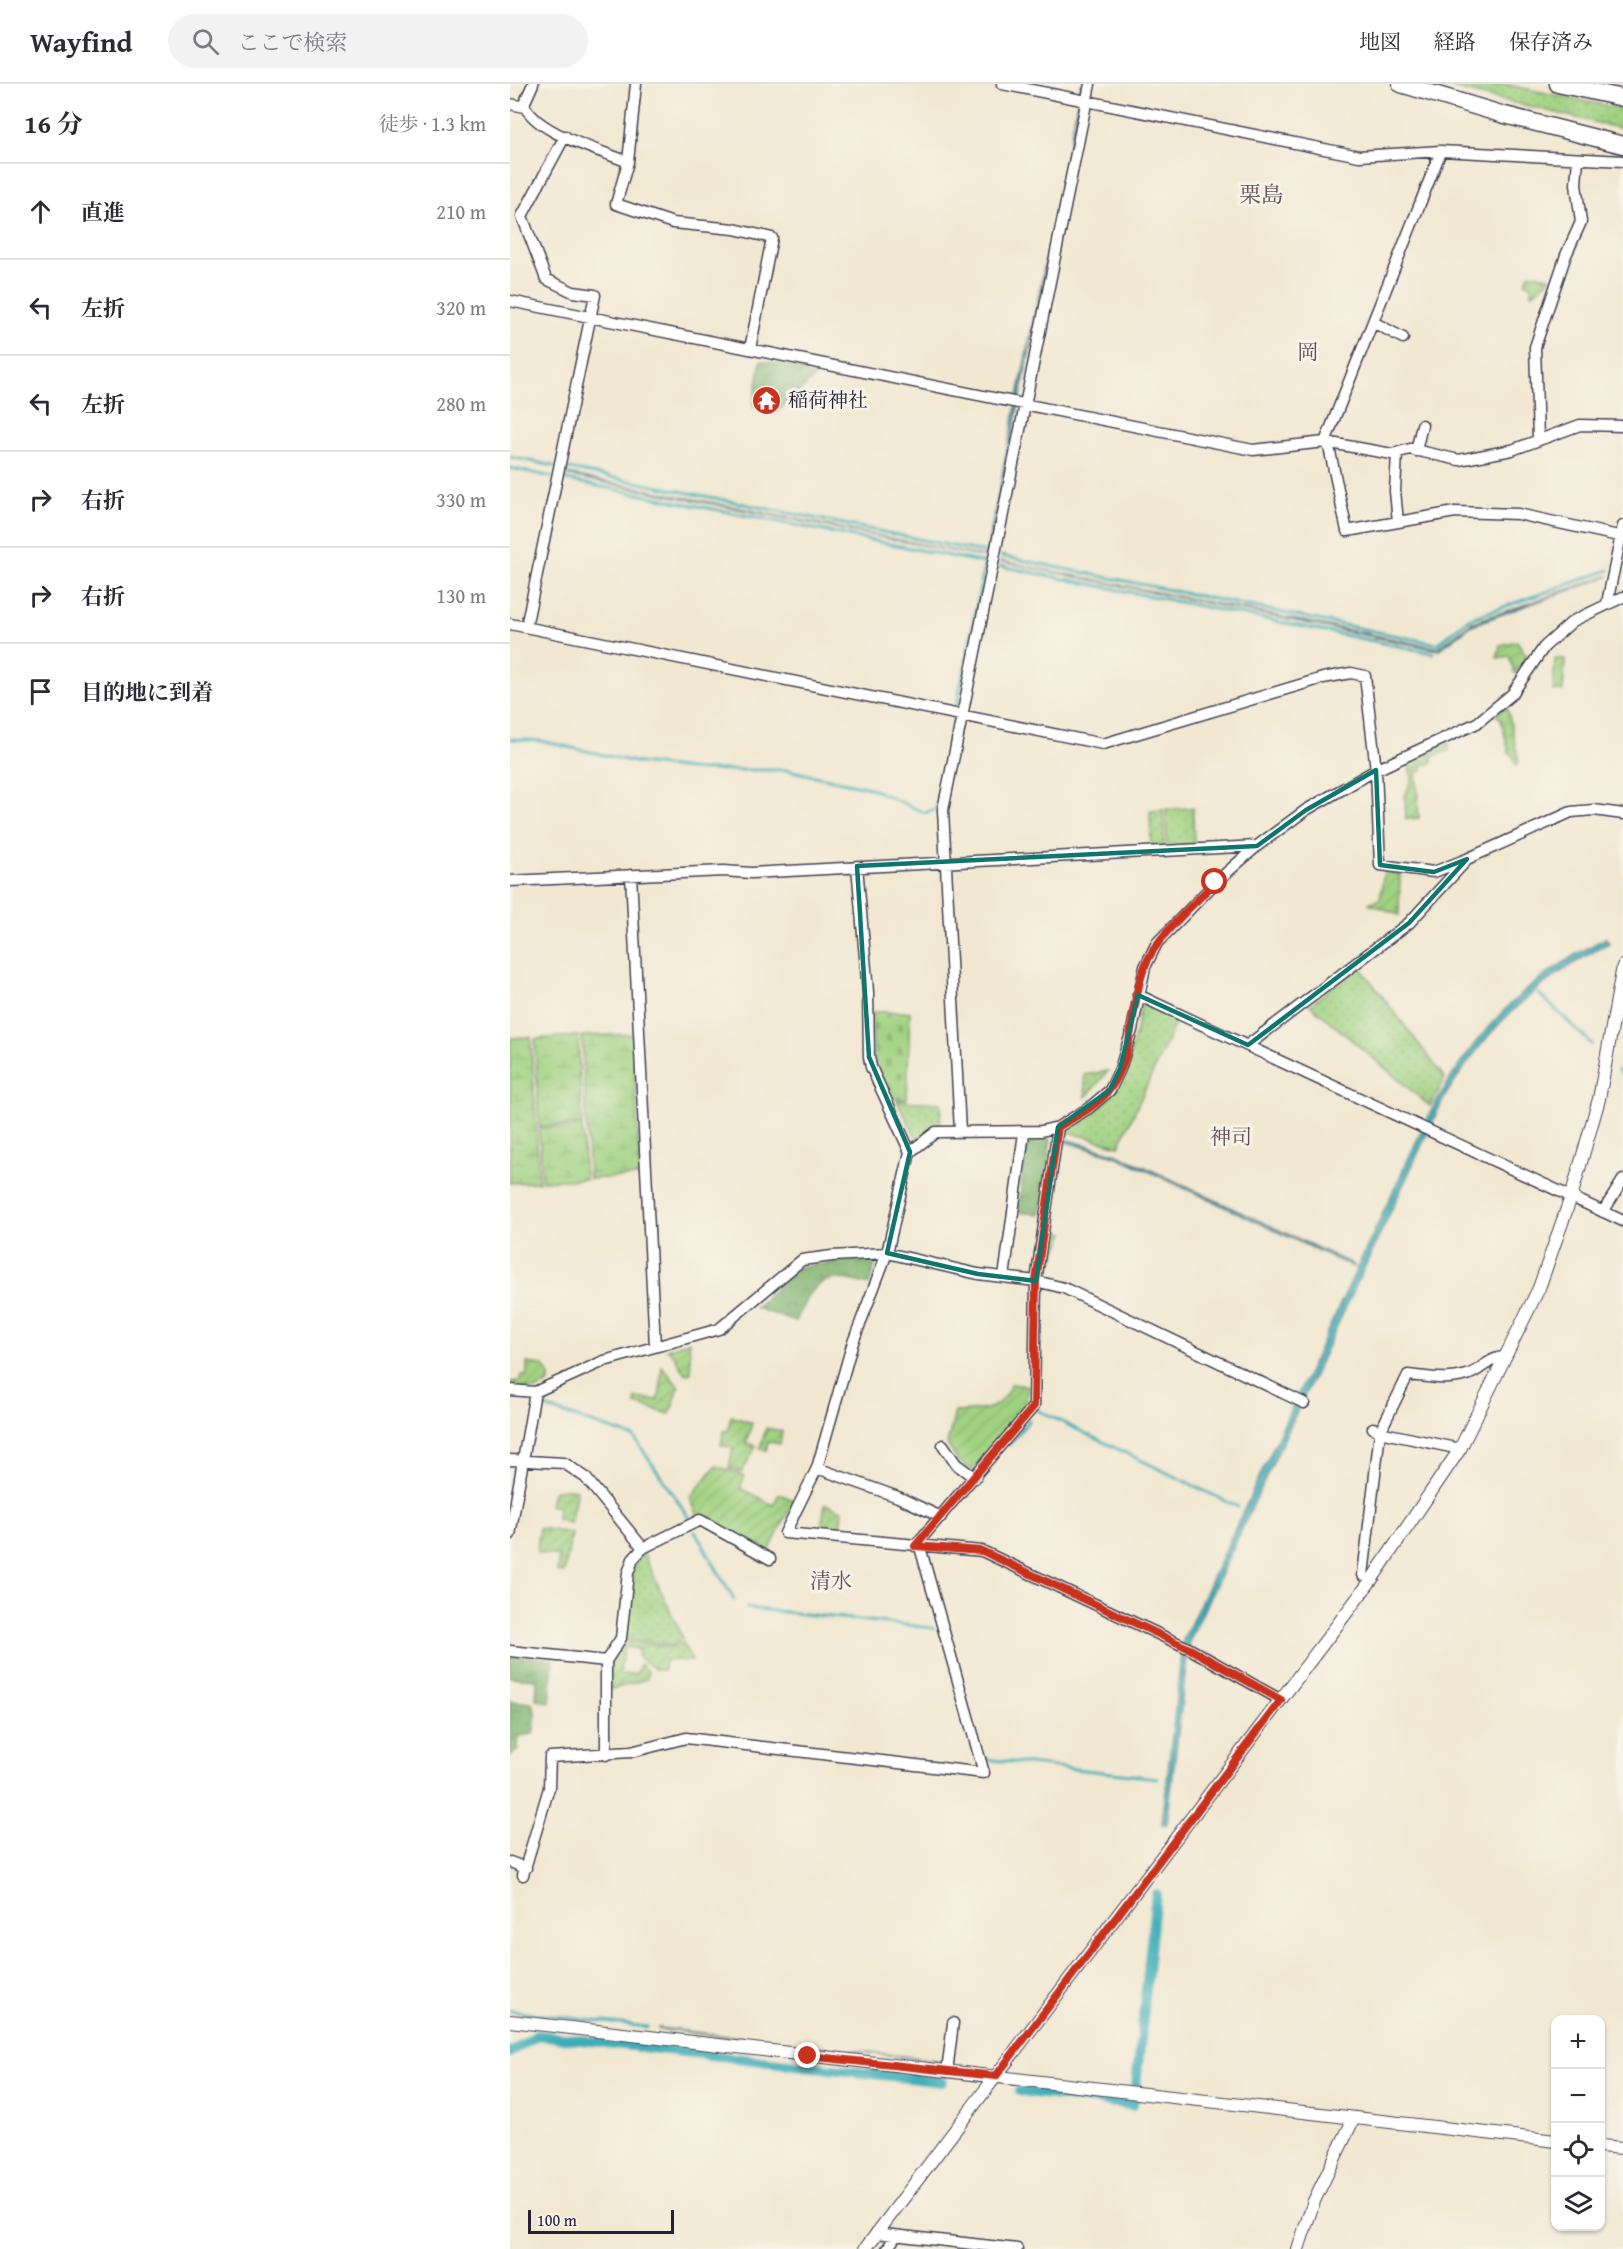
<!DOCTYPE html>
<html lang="ja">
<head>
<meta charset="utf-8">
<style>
	:root { --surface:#fff; --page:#f2f2f3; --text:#2b2b33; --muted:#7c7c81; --line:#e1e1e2 }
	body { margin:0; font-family:"Gentium Book Plus","Noto Serif JP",serif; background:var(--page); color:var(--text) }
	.controls { position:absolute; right:18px; bottom:18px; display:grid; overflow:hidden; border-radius:12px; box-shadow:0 2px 4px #0004 }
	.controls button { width:54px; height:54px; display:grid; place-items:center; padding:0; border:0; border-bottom:2px solid var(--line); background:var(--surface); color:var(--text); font:30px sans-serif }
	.scale { position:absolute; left:18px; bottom:15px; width:146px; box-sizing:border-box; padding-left:6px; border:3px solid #22223b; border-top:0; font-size:16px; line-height:21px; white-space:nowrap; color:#22223b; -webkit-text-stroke:4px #f7f3e8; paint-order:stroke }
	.stop { position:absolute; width:18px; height:18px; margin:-14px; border:4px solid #c8321e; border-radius:50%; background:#fff }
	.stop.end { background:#c8321e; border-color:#fff; box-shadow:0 2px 6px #0008 }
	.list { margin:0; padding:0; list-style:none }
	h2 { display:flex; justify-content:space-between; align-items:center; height:78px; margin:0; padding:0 24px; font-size:26px }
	h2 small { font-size:20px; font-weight:400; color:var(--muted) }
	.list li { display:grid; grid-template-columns:39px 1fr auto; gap:18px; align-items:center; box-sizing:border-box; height:96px; padding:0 24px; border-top:2px solid var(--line) }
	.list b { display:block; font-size:22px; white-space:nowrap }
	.list em { font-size:20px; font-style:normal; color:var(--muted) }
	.icon { flex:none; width:33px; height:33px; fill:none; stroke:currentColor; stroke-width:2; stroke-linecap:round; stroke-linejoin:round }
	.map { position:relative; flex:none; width:1113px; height:2165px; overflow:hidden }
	header { display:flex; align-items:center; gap:36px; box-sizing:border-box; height:84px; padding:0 30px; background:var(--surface); border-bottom:2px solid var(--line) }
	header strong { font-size:28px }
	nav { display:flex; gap:33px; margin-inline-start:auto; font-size:21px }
	.search { width:420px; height:54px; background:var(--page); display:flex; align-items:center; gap:15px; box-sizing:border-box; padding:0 21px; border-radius:33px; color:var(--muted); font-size:22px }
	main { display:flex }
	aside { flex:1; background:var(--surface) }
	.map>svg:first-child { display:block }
</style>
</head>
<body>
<header>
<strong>Wayfind</strong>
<div class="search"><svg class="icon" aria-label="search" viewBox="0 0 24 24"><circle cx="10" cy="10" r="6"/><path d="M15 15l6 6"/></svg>ここで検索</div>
<nav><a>地図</a><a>経路</a><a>保存済み</a></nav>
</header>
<main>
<aside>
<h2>16 分<small>徒歩 · 1.3 km</small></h2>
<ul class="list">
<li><svg class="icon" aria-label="ahead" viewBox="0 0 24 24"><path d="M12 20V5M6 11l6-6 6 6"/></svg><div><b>直進</b></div><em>210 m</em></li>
<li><svg class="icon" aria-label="left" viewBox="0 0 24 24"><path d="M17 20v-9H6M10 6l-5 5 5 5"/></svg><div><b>左折</b></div><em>320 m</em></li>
<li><svg class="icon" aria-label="left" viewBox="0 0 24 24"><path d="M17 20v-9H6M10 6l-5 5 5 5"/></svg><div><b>左折</b></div><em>280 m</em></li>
<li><svg class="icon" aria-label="right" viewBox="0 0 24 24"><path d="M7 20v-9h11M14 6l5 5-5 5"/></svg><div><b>右折</b></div><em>330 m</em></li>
<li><svg class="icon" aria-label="right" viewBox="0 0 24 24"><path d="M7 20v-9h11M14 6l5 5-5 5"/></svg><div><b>右折</b></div><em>130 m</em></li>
<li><svg class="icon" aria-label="arrive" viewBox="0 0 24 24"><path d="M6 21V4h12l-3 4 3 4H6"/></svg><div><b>目的地に到着</b></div></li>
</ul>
</aside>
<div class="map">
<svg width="1113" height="2165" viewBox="0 0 1113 2165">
	<defs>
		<pattern id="grass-dots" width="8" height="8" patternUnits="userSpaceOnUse" patternTransform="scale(1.5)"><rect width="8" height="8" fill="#a0d281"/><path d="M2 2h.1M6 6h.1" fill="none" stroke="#8ab470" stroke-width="1.8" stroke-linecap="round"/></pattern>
		<pattern id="forest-crowns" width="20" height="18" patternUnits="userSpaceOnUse" patternTransform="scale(1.5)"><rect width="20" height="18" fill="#80b46f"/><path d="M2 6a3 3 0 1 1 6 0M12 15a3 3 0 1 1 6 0" fill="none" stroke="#68925c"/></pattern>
		<pattern id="wetland-marsh" width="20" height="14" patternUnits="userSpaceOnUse" patternTransform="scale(1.5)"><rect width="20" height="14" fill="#a0d281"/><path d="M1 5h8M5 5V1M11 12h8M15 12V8" fill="none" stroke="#8ab470"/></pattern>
		<pattern id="cemetery-stones" width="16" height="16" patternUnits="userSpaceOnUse" patternTransform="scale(1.5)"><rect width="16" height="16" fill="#a0d281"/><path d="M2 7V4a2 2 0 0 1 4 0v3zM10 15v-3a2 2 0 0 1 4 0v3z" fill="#8ab470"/></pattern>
		<pattern id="garden-furrows" width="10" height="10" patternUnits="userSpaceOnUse" patternTransform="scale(1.5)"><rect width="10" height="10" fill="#a0d281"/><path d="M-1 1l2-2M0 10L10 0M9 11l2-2" fill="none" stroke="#8ab470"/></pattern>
	</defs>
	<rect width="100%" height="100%" fill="#f7f3e8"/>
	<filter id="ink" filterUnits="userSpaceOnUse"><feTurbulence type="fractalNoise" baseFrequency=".0167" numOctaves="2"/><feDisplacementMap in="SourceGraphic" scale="12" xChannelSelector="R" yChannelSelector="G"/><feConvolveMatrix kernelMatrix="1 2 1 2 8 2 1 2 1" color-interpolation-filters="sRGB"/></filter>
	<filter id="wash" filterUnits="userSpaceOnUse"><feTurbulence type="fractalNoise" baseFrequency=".008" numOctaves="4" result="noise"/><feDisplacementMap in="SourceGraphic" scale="24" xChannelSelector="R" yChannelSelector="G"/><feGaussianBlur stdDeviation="1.35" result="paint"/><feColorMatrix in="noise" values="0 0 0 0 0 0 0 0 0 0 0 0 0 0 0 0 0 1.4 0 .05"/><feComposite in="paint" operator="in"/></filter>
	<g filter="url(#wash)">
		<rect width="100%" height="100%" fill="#f2e8d1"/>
		<!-- grass -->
		<path fill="url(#grass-dots)" stroke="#617a5e" stroke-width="1.5" d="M926,0H994L1113,25V45Z
			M683,724L684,761L657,762L656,725Z
			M849,882L935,994L920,1022L800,921Z
			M639,921L668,933L609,1062L555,1047L596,1018L609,999L623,961L631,922Z
			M598,987L576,1013L574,991Z
			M387,1017L431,1019L430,1044L407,1055Z
			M538,1144L555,1149L536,1191H531Z
			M133,1468L173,1555L162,1562L114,1552L120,1490Z"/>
		<!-- forest -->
		<path fill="url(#forest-crowns)" stroke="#516b55" stroke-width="1.5" d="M251,277H252L310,288L266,329L243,323Z
			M541,1055L530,1130L508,1128L517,1056Z
			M330,1177H366L359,1201C314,1188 305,1195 286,1237L245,1224L289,1183Z
			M0,1572L43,1575L40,1619L26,1615L27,1595L0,1593Z
			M0,1617L22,1619L26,1630L23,1650L9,1652L8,1666L0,1672Z"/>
		<!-- wetland -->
		<path fill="url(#wetland-marsh)" stroke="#617a5e" stroke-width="1.5" d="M123,950L130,1092L79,1095L72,952Z
			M68,952L72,1040L29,1042L25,955Z
			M21,953L29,1098L0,1099V954Z
			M72,1042L75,1095L32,1097L29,1044Z"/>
		<!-- cemetery -->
		<path fill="url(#cemetery-stones)" stroke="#617a5e" stroke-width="1.5" d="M362,928H400L397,1015H380L364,984Z"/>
		<!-- garden -->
		<path fill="url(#garden-furrows)" stroke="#617a5e" stroke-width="1.5" d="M1020,189L1042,194L1022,210L1021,202L1015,198Z
			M1007,557L1018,574L1005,589L999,572L987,574L990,561Z
			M1045,575H1055L1053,607H1043Z
			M997,622L1009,678L1006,681L1001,669H999L991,635L985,630Z
			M939,659V667L922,672V679L912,681V687L906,688L909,734L896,735L895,712L902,695L898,678Z
			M653,726L654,763H641L640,727Z
			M874,788L890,790L889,831L859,819L870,815Z
			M179,1257L181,1289L177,1290C168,1285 169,1273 157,1265Z
			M17,1279L32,1281L39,1289V1299L25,1306L0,1304V1298L11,1297L12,1291L17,1292Z
			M152,1282L169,1303L160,1330L125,1320L126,1314L147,1316L150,1309Z
			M501,1300L518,1302L515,1323L463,1387L447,1376L437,1360L445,1328C473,1326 489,1330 501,1300Z
			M221,1332L242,1339L236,1359L246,1362L232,1388L219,1384L223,1364L211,1361L214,1347H218Z
			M256,1344L272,1347L270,1360L258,1358L256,1367L250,1365Z
			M206,1382L235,1392L230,1404L263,1421L269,1410L284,1416L258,1469L189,1434L180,1414Z
			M57,1405L67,1406L60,1439L47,1436L48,1423L39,1421L44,1406Z
			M315,1420L332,1426L330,1447L311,1445Z
			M29,1444L62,1449L54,1489L47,1488L49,1472L27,1469Z
			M114,1555L162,1564L173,1559L182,1577L155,1576L154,1586L145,1585L129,1574L128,1565L114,1563L110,1590H126L130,1580L138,1588L137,1595L100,1606L99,1580Z"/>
		<!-- water -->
		<path fill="#3dadb8" stroke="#30687a" stroke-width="1.5" d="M571,0H574L478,472L476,471Z
			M52,389L479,474L51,390Z
			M489,477L928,564L961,539L1099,492L962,541L929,566Z
			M1096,854L1099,859C1023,900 979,941 934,1014L679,1558L657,1740H652L673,1556L915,1039C960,952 1009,899 1096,854Z
			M552,1054L607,1070L844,1181L843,1183L606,1072L552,1057Z
			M148,1944L434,1977L148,1945Z"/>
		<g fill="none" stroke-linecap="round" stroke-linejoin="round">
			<!-- stream -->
			<path stroke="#3dadb8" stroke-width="3" d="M0,373L44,382
				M0,384L42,393
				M55,384L478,469
				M52,395L475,479L446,626
				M491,472L928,560L959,535L1099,486
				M490,482L923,569
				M1112,486H1113
				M0,655L32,657L129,679L188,686H277L360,704L415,729L426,725L444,635
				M1028,909L1082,960
				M1108,986L1113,991
				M0,1312L17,1314
				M26,1320L124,1353L180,1435
				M527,1326L728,1423
				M500,1360L519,1336
				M185,1447L224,1516
				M237,1524L424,1544
				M474,1675L648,1694
				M0,1927L137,1943"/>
			<!-- canal -->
			<path stroke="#3dadb8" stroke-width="10" d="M0,1969L27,1951L432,1998
				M626,2001L646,1810
				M509,2007L623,2021L624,2015"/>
		</g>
	</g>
	<g filter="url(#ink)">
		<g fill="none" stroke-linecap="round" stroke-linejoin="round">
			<defs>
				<path id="minor" d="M23,0L14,20C25,49 90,66 118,78
					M126,0L118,78L106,120L163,139L224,145L262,154L240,265
					M492,0L849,72L931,67L1113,77
					M0,20L15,23
					M0,217L743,366L815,358L882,370L900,365L949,376L1002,366L1070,341L1113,342
					M863,238L893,254
					M1028,355L1025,263L1056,171L1071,138L1066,100L1068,75
					M815,358L819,363L837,447L945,428L1008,430L1113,453
					M815,358L931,67
					M906,367L912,341
					M887,369L885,407L888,438
					M1097,519L1113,442
					M0,540L593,660L813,594L841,589L855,592L866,686L870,781L924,788L957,775L1061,728L1084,726L1113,730
					M16,543L85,211L63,208L36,195L12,132L55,52
					M347,782L358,908L359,973L361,983L400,1068
					M121,791L145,1262
					M0,797L214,787L241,789L747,762
					M628,911L1113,1137
					M738,961L899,839L955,778
					M450,1047L433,726L580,0
					M1093,1128L1113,1096
					M494,1193L514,1049
					M0,1306L25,1308L94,1277L209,1245L292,1176L322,1172L377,1169L468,1190L526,1197L554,1204L794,1319
					M863,1344L874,1349L950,1365
					M433,1361L446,1380L465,1394
					M0,1376L54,1379L75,1393L133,1464
					M307,1384L388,1413L431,1433
					M0,1451L25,1308
					M405,1462L524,1322L526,1197L548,1043
					M853,1491L870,1348L898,1291C918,1293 937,1297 957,1291C971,1287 979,1273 995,1273
					M0,1567L96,1577
					M771,1616L680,1565L472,1467L275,1449L307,1384L342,1261L377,1169L400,1068L426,1048L531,1047L548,1043L579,1024L600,1006L610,985L622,946L635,883L647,859L705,799L747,762L796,726L866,686L967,639L1002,610L1034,563L1063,537L1113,513
					M96,1671V1577L111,1554L118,1489L123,1475L133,1464L190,1436L260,1475
					M0,1778L16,1784
					M13,1791L39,1704L40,1673L121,1668L176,1654L474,1689L410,1463
					M437,1988L443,1939
					M366,2149L507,2165
					M377,2165L386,2152"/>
				<path id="tertiary" d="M0,1937L1046,2057
					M1090,2062L1113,2064
					M355,2165L862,1495L950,1365L1029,1204L1061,1113L1089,1015L1113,882
					M788,2165L804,2117L844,2034"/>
				<path id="trunk" d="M891,0L991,30L1113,61
					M1048,0L1113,14"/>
			</defs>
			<!-- minor casing -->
			<use href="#minor" stroke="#414052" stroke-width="13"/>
			<!-- tertiary casing -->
			<use href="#tertiary" stroke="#414052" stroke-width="14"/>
			<!-- trunk casing -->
			<use href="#trunk" stroke="#414052" stroke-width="19"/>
			<!-- minor -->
			<use href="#minor" stroke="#fff" stroke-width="10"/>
			<!-- tertiary -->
			<use href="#tertiary" stroke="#fff" stroke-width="12"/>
			<!-- trunk -->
			<use href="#trunk" stroke="#fff" stroke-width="16"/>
		</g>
	</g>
	<g fill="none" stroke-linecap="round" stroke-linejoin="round" filter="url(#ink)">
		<!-- route -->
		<path stroke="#c8321e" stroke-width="8" d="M298,1972L486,1992L771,1616L680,1565L472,1467L405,1462L524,1322L526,1197L548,1043C565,1033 588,1022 600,1005C626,970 619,921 635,882C648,850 681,824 705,798"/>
	</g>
	<!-- marked area -->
	<path fill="none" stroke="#0f766e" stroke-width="4.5" stroke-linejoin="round" d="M866,686L870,781L924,788L957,775L899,839L738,961L628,911L610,985L600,1006L548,1043L526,1197L468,1190L377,1169L400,1068L359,973L347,782L747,762L796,726Z"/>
	<!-- icons -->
	<defs>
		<symbol id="temple-disc" viewBox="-11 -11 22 22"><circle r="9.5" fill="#c8321e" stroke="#f7f3e8"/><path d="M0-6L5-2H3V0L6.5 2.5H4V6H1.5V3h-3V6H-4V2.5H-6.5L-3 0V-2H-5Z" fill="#fff"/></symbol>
	</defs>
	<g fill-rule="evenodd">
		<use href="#temple-disc" x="240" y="300" width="33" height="33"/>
	</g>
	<g text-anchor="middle" stroke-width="6" stroke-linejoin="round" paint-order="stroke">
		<!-- poi labels -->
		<g font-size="20" fill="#22223b" stroke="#f7f3e8" text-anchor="start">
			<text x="278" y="323">稲荷神社</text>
		</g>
		<!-- neighbourhood labels -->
		<g font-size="21" fill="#664f58" stroke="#f7f3e8">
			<text x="798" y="275">岡</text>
			<text x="721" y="1060">神司</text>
			<text x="321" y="1504">清水</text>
		</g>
		<!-- quarter labels -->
		<g font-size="22" fill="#664f58" stroke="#f7f3e8">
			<text x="751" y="118">栗島</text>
		</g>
	</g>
</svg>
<div class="controls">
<button>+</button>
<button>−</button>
<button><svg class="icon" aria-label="locate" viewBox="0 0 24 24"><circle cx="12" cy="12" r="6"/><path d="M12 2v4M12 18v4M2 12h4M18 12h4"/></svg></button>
<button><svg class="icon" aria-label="layers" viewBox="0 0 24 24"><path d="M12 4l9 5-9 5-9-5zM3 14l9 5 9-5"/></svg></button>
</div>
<div class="scale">100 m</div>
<div class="stop" style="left:705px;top:798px"></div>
<div class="stop end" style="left:298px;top:1972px"></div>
</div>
</main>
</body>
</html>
